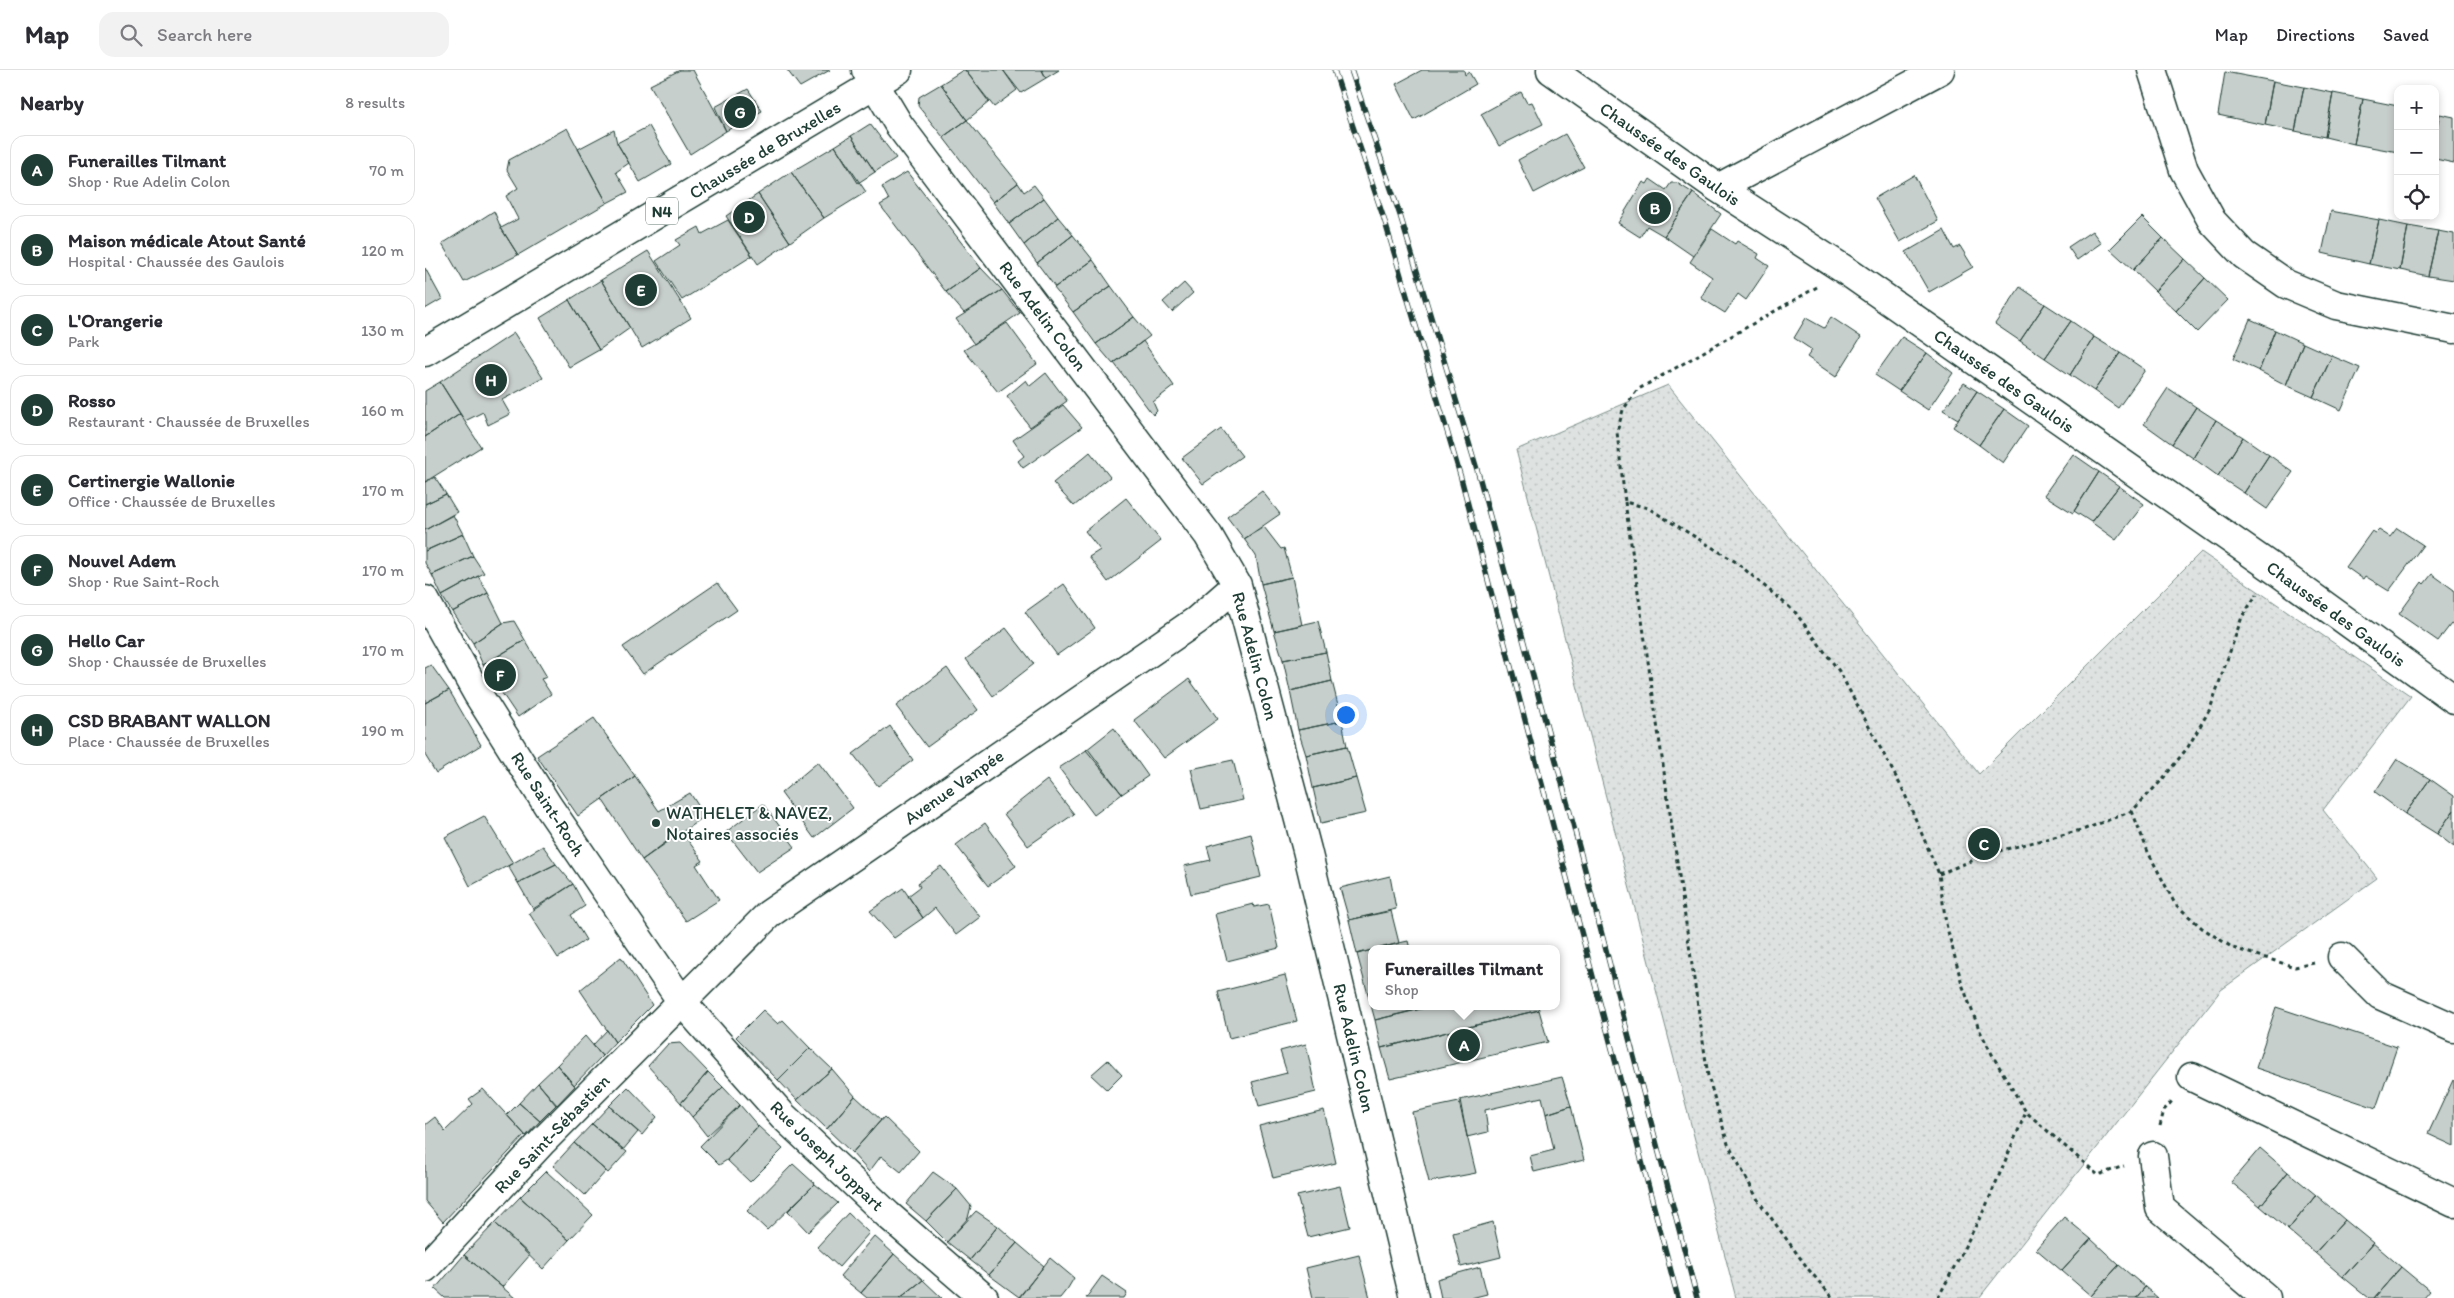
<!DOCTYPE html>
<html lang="en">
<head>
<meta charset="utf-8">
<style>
	:root { --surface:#fff; --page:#f2f2f3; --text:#2b2b33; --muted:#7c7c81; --line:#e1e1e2; --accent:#1f3d34 }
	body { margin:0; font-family:Itim,sans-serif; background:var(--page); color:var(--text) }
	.controls { position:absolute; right:15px; top:15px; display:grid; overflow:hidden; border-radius:10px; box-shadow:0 2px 8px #0003 }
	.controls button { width:45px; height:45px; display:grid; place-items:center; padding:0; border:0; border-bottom:1px solid var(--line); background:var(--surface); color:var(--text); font:25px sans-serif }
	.you { position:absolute; left:920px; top:644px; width:18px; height:18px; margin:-12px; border:4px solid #fff; border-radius:50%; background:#1a73e8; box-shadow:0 0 0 8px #1a73e833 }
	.badge { display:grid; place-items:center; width:32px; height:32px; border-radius:50%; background:var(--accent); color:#fff; font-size:16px; font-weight:700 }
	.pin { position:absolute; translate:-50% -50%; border:2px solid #fff; box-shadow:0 1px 5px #0006 }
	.popup { position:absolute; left:943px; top:875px; width:192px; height:65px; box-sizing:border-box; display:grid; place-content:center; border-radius:10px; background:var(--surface); filter:drop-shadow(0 1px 4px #0005); font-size:16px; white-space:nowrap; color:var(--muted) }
	.popup b { font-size:19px; color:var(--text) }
	.popup::after { content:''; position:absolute; left:50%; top:100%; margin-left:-10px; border:10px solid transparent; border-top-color:var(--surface) }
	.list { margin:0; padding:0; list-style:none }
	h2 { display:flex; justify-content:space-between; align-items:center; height:65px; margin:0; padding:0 20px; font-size:21px }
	h2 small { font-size:16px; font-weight:400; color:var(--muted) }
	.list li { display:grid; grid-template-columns:32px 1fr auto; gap:15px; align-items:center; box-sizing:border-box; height:70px; margin:0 10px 10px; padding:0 10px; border:1px solid var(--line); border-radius:15px }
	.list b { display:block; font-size:19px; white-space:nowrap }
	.list p { margin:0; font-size:16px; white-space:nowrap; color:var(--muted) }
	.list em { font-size:16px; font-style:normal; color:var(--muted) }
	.icon { flex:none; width:28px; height:28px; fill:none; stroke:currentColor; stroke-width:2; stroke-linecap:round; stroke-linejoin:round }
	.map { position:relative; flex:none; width:2029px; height:1228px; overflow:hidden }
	header { display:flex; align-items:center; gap:30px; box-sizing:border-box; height:70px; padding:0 25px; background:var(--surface); border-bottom:1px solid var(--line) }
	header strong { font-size:24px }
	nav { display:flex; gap:28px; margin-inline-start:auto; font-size:18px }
	.search { width:350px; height:45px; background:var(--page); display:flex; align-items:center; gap:12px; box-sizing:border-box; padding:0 18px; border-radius:15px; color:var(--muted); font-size:19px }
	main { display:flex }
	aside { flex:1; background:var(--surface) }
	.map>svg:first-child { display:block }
</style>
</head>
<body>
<header>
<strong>Map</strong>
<div class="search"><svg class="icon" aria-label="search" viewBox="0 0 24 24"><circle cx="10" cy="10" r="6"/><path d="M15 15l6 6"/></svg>Search here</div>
<nav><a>Map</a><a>Directions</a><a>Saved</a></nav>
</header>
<main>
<aside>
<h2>Nearby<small>8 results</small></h2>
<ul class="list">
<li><span class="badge">A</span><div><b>Funerailles Tilmant</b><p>Shop · Rue Adelin Colon</p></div><em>70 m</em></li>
<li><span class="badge">B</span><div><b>Maison médicale Atout Santé</b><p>Hospital · Chaussée des Gaulois</p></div><em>120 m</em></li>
<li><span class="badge">C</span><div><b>L'Orangerie</b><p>Park</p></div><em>130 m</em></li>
<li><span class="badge">D</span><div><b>Rosso</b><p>Restaurant · Chaussée de Bruxelles</p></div><em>160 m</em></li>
<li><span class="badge">E</span><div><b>Certinergie Wallonie</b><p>Office · Chaussée de Bruxelles</p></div><em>170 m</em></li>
<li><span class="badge">F</span><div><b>Nouvel Adem</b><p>Shop · Rue Saint-Roch</p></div><em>170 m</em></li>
<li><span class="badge">G</span><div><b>Hello Car</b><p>Shop · Chaussée de Bruxelles</p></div><em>170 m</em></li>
<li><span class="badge">H</span><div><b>CSD BRABANT WALLON</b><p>Place · Chaussée de Bruxelles</p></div><em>190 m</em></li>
</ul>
</aside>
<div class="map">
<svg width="2029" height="1228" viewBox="0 0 2029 1228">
	<defs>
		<pattern id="park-dots" width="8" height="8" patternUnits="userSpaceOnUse" patternTransform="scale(1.25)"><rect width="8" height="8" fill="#dee3e2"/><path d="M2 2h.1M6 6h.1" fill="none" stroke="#bec4c2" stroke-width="1.8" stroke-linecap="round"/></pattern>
	</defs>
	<rect width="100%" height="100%" fill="#fff"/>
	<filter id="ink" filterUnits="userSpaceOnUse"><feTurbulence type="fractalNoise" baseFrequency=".02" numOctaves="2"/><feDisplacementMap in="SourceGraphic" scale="10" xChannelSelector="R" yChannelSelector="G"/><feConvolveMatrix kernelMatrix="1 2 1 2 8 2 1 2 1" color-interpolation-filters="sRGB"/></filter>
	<g filter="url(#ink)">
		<!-- park -->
		<path fill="url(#park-dots)" stroke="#7e908b" d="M1243,315L1554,704L1776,482L1986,626L1898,740L1952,808L1796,920L1554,1228H1311L1091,380Z"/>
		<!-- building -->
		<path fill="#c7cfcc" stroke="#1f3d34" d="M255,0H268L301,61L265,84L225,15Z
			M362,0H405L375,17Z
			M538,0H540L564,32L542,50L516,14Z
			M540,0H578L592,20L569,37Z
			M578,0H617L621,8L596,23Z
			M617,0H634L621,8Z
			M997,0H1039L1040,5L1044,2L1051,14L989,50L971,14Z
			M1800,2L1848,11L1840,55L1793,45Z
			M1848,11L1879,17L1870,61L1840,55Z
			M516,14L542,50L518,67L493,36L494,27Z
			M1879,17L1908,23L1900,67L1870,61Z
			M323,19L337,41L301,61L290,37Z
			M1096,22L1102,33L1107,32L1118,54L1074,76L1056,44Z
			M1908,23L1938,29L1929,74L1900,67Z
			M1938,29L1973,36V82L1929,74Z
			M2015,44L2029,47V93L2010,89V66Z
			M542,50L593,113L568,132L518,67Z
			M445,54L471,88L450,102L426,66Z
			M224,56L246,94L215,112L192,73Z
			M142,58L182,133L93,185L76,158L93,149L81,126L93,118L82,100L84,90Z
			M189,60L192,73L204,93L191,102L203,122L182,133L153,79Z
			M1140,64L1159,97L1109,123L1093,90Z
			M426,66L450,102L433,113L410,76Z
			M410,76L441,122L399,148L366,102Z
			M366,102L399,148L365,172L333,124Z
			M482,102L556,198L521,222L455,135L464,130L457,117Z
			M1489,105L1513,151L1475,172L1450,128Z
			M1225,109L1241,120L1246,113H1252L1268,123L1239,166L1222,156L1215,167L1193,153L1218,112L1222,114Z
			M593,113L599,122L609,115L619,128L584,154L568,132Z
			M1268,123L1296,144L1268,186L1239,166Z
			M333,124L365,172L333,194L301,146Z
			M619,128L633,147L599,175L584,154Z
			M69,141L76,158L93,185L39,212L17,174Z
			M1906,141L1954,150L1944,194L1897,183Z
			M633,147L648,165L612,193L599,175Z
			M1717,147L1738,168L1708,200L1685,179Z
			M303,150L327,186L257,230L231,191L255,175L251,170L274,157L277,164Z
			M1954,150L1983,156L1975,200L1944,194Z
			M1983,156L2013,161L2003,206L1975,200Z
			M1287,159L1310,174L1312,171L1334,184L1332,188L1344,196L1321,230L1313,224L1300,243L1276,228L1287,207L1265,192Z
			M1519,160L1529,179L1535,176L1548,197L1504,222L1481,182Z
			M1667,161L1676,173L1652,190L1643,177Z
			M2013,161L2029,164V210L2003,206Z
			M648,165L668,190L630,217L612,193Z
			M1738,168L1760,189L1730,221L1708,200Z
			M223,181L266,248L217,278L176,210Z
			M1760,189L1780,208L1751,241L1730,221Z
			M668,190L686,216L648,242L629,218Z
			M0,198L17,229L0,239Z
			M556,198L577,220L539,243L521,222Z
			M1780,208L1803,230L1772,262L1751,241Z
			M176,210L205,258L174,280L144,230Z
			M759,213L768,223L747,242L738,232Z
			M686,216L709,247L671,274L648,242Z
			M1595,217L1620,234L1595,271L1570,254Z
			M577,220L595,243L549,274L531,249Z
			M144,230L174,280L144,297L115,248Z
			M1620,234L1646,251L1620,288L1595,271Z
			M709,247L725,266L688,294L671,274Z
			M1406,247L1436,267L1411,307L1382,287L1387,280L1369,268L1381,248L1399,258Z
			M1825,249L1850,260L1834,301L1808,289Z
			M1646,251L1669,267L1645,305L1620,288Z
			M582,253L612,294L573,322L539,280Z
			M1850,260L1878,273L1861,315L1834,301Z
			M89,263L118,308L77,330L85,344L63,355L58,342L40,351L15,312Z
			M1477,267L1502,283L1474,321L1450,305Z
			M1669,267L1695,283L1669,321L1645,305Z
			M718,271L749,316L728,332L732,341L728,345L689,293Z
			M1878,273L1907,286L1888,327L1861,315Z
			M1502,283L1528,303L1503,340L1474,321Z
			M1695,283L1720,300L1693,338L1669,321Z
			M1907,286L1935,298L1916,340L1888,327Z
			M621,303L642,331L605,357L582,326L601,310L605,316Z
			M15,312L35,344L0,367V321Z
			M1539,313L1552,321L1533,349L1518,340Z
			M1743,318L1771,337L1747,374L1719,354Z
			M1552,321L1579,339L1554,375L1528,357Z
			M638,335L657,357L598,398L593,391L599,386L588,370Z
			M1771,337L1791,350L1768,388L1747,374Z
			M1579,339L1603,356L1578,393L1554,375Z
			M35,344L56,377L0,412V367Z
			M1791,350L1818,367L1793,406L1768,388Z
			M796,359L817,386L778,414L757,388Z
			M1818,367L1844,385L1819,423L1793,406Z
			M665,382L685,407L649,436L628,413Z
			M1648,384L1674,402L1648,443L1619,425Z
			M1844,385L1868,402L1842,439L1819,423Z
			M1674,402L1694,416L1666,452L1649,441Z
			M10,407L21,424L0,434V412Z
			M1694,416L1719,434L1691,470L1666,452Z
			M837,421L855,444L819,469L802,447Z
			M21,424L32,442L0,460V434Z
			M701,428L736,471L683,512L664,487L675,480L660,461Z
			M28,445L38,464L0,481V460Z
			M839,457L856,479L859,478L867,507L836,514L831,486L819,469Z
			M1972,458L1998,475L1964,521L1940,506L1938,509L1921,497L1947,461L1951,463L1954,460L1965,467Z
			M38,464L48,486L7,505L0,493V481Z
			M48,486L59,503L17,526L7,505Z
			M2007,504L2029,520V556L2026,554L2013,571L1974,544L1997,512L1999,514Z
			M53,506L63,523L27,542L17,526Z
			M867,507L877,555L849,561L836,514Z
			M292,513L312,540L218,604L198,577Z
			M639,514L670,558L632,585L600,542Z
			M63,523L78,553L48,573L27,542Z
			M89,551L100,570L58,595L48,573L78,553Z
			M893,551L901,582L858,590L849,561Z
			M581,558L609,594L568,626L541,589Z
			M100,570L122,607L116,609L126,624L93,647L58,595Z
			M901,582L907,611L865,621L858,590Z
			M6,595L24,620L0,633V598Z
			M522,598L553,640L502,677L471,636Z
			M764,609L793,649L739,688L709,650Z
			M907,611L917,651L873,660L865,621Z
			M24,620L56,675L11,703L0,685V633Z
			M169,648L210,706L153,746L112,686Z
			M917,651L922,676L881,685L873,660Z
			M465,656L488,690L453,716L428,684Z
			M689,658L723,706L697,724L661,680Z
			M922,676L931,708L888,718L881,685Z
			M663,679L697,724L669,745L634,698Z
			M1972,689L2005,709L1980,744L1950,722Z
			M808,690L818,730L776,739L766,699Z
			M393,692L428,738L389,768L356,723Z
			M210,706L234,741L265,723L280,746L217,790L177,729Z
			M931,708L941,743L896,753L888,718Z
			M2005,709L2029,726V740L2012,764L1980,744Z
			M622,710L649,744L603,776L579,744Z
			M338,734L370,777L332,802L301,762Z
			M2029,740V777L2012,764Z
			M59,746L88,793L45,816L20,767Z
			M560,753L591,796L563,816L531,775Z
			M256,761L278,791L271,795L294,830L261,851L217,790Z
			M826,764L836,807L766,824L759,796L786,790L782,776Z
			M118,776L131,794L93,813L83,796Z
			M131,794L148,814L108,839L93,813Z
			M516,796L555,847L531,865L510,838L498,848L483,826L495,817L493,813Z
			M965,806L971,839L924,850L915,818Z
			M148,814L160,836L146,845L161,870L133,888L104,843Z
			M478,818L498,848L469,868L445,841Z
			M828,834L829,837L844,834L854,878L802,891L790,844Z
			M966,841L974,873L932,884L924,850Z
			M983,871L985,879H953L974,873Z
			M946,880V936L1000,938L950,950L932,884Z
			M196,887L227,935L190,972L155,920Z
			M860,905L872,951L804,968L793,922Z
			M1006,936H1113L1114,940L956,978L950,950Z
			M1851,937L1972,977L1951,1038L1831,998Z
			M338,940L353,954L358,950L385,978L353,1010L311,967Z
			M1114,940L1123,972L965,1009L956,978Z
			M182,960L190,972L177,986L168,975Z
			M160,966L177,986L149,1015L132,995Z
			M255,973L283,1002L256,1033L223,996L243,974Z
			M881,974L891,1022L834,1036L827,1012L862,1003L855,981Z
			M385,978L407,999L372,1030L353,1010Z
			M683,990L697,1005L682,1020L666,1005Z
			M132,995L150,1016L132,1035L113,1013Z
			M407,999L430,1026L402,1059L372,1030Z
			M283,1002L298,1017L267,1047L256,1033Z
			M1137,1007L1146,1036L1121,1044L1117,1027L1060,1040L1063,1062L1042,1067L1035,1030Z
			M2028,1010L2029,1011V1076L2003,1064Z
			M113,1013L131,1035L115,1051L94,1033Z
			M203,1017L232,1047L217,1065L184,1036Z
			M298,1017L315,1035L282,1066L267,1047Z
			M58,1019L100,1065L18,1152L0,1131V1055L10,1047L20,1061L48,1034L44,1029Z
			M430,1026L456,1050L427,1083L402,1059Z
			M1034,1032L1051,1103L1004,1112L987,1042Z
			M94,1033L115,1051L101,1066L82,1045Z
			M315,1035L333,1056L302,1090L294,1095L275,1076Z
			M184,1036L213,1062L198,1080L167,1054Z
			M1146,1036L1159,1090L1109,1102L1105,1086L1129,1080L1121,1044Z
			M899,1040L911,1093L848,1108L834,1056Z
			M459,1047L494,1081L476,1102L456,1086L444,1102L427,1083Z
			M167,1054L202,1082L183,1103L149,1073Z
			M333,1056L358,1079L325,1112L302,1090Z
			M149,1073L181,1101L160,1125L128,1096Z
			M1835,1078L1863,1102L1835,1136L1806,1112Z
			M368,1094L390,1114L342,1160L322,1141Z
			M121,1101L168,1145L144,1170L95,1127Z
			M508,1102L532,1119L501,1151L481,1134Z
			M1863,1102L1891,1125L1863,1160L1835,1136Z
			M390,1114L413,1133L383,1162L363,1141Z
			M915,1116L925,1157L883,1167L872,1126Z
			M532,1119L546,1136L543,1148L522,1172L501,1151Z
			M1891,1125L1920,1150L1890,1183L1863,1160Z
			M95,1127L144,1170L118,1199L70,1153Z
			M551,1141L573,1156L545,1190L522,1172Z
			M423,1143L444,1163L414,1197L392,1177Z
			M1639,1147L1666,1169L1637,1201L1611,1179Z
			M1920,1150L1948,1173L1918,1207L1890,1183Z
			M1068,1152L1076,1187L1036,1197L1028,1163Z
			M70,1153L105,1185L77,1217L39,1185Z
			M573,1156L592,1173L564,1205L545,1190Z
			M449,1166L469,1184L436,1223L415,1206Z
			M1666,1169L1694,1195L1666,1226L1637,1201Z
			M592,1173L619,1196L594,1227L564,1205Z
			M1948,1173L1976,1197L1949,1228H1944L1918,1207Z
			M469,1184L498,1210L475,1228H442L436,1223Z
			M39,1185L77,1217L90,1228H20L10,1219Z
			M934,1185L945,1228H888L881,1198Z
			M625,1188L649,1208L643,1218L635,1228H594Z
			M1694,1195L1720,1217L1711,1228H1668L1666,1226Z
			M1055,1197L1062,1224L1046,1228H1016L1012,1209Z
			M1976,1197L2005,1221L1999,1228H1949Z
			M677,1206L702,1223L699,1228H661Z
			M498,1210L517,1228H475Z
			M1720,1217L1733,1228H1711Z"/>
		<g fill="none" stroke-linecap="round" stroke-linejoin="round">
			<defs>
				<path id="minor" d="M441,0L474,55L783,465L812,515L882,780L989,1228
					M1126,0L1293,118L1420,200L1856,504L2029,629
					M1727,0L1759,100L1787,151L1819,185L1861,214L1911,235L2029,259
					M1293,118L1515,0
					M0,530L52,623L123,736L257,932L358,1046L463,1145L559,1228
					M1917,887L1955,925L2029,958
					M1767,1007L2029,1133
					M1728,1086L1735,1138L1841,1228
					M0,1198L118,1071L344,844L772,550L812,515"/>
				<path id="major" d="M0,282L473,0"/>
			</defs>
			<!-- minor casing -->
			<use href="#minor" stroke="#1f3d34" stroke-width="31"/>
			<!-- major casing -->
			<use href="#major" stroke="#1f3d34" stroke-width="31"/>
			<!-- path -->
			<path stroke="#1f3d34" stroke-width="3" stroke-dasharray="4 4" stroke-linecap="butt" d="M1392,217L1212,320L1198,340L1192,362L1200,432L1223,438L1311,492L1370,542L1414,601L1478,720L1514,804L1521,854L1537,914L1554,959L1569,988L1601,1042L1673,1105L1699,1096
				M1200,432L1283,1006L1303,1074L1333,1130L1384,1200L1408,1228
				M1707,741L1723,782L1750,834L1777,858L1808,878L1870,897L1889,893
				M1514,804L1566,783L1660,759L1707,741L1736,711L1763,677L1785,639L1817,547L1832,524
				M1735,1056L1739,1040L1747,1031
				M1513,1228L1561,1136L1601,1042"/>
			<!-- minor -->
			<use href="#minor" stroke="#fff" stroke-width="28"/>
			<!-- major -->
			<use href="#major" stroke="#fff" stroke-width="28"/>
			<defs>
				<path id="rail" d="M909,0L960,152L1036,408L1253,1228
					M926,0L975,145L1054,406L1147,750L1272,1228"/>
			</defs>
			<!-- rail casing -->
			<use href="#rail" stroke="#1f3d34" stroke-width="5.5"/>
			<!-- rail -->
			<use href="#rail" stroke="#fff" stroke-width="4" stroke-dasharray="11" stroke-linecap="butt"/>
		</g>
	</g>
	<!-- markers -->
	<circle fill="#1f3d34" stroke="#fff" stroke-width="2" cx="231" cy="753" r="5"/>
	<g text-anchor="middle" stroke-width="4" stroke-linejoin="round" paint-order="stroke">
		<!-- shield labels -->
		<rect fill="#fff" stroke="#627771" stroke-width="1" x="221" y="127.5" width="32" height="27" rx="4"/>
		<g font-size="16" font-weight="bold" fill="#1f3d34">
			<text x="237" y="147">N4</text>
		</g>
		<!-- street labels -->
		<g font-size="18" fill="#1f3d34" stroke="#fff">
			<text transform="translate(340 80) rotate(-31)" y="6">Chaussée de Bruxelles</text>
			<text transform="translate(1245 84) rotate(35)" y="6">Chaussée des Gaulois</text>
			<text transform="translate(618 246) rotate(53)" y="6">Rue Adelin Colon</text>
			<text transform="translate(1579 311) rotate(35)" y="6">Chaussée des Gaulois</text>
			<text transform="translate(1911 544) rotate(36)" y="6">Chaussée des Gaulois</text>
			<text transform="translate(830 586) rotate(75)" y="6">Rue Adelin Colon</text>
			<text transform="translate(529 717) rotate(-35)" y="6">Avenue Vanpée</text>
			<text transform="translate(123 734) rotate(57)" y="6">Rue Saint-Roch</text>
			<text transform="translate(929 978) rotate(77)" y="6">Rue Adelin Colon</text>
			<text transform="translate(127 1064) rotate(-46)" y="6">Rue Saint-Sébastien</text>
			<text transform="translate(402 1086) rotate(44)" y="6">Rue Joseph Joppart</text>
		</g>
		<!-- poi labels -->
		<g font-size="18" fill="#1f3d34" stroke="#fff" text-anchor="start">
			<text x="241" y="749">WATHELET &amp; NAVEZ,<tspan x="241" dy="21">Notaires associés</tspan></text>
		</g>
	</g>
</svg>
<div class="controls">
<button>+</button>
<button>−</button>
<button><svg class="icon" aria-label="locate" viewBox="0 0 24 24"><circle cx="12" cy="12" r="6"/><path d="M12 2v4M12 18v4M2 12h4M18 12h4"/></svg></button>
</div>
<div class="you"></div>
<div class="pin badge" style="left:1039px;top:975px">A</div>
<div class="popup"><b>Funerailles Tilmant</b>Shop</div>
<div class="pin badge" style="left:1230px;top:138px">B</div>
<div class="pin badge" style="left:1559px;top:774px">C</div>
<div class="pin badge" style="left:324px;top:147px">D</div>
<div class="pin badge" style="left:216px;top:220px">E</div>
<div class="pin badge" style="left:75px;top:605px">F</div>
<div class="pin badge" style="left:315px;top:42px">G</div>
<div class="pin badge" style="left:66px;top:310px">H</div>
</div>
</main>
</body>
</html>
